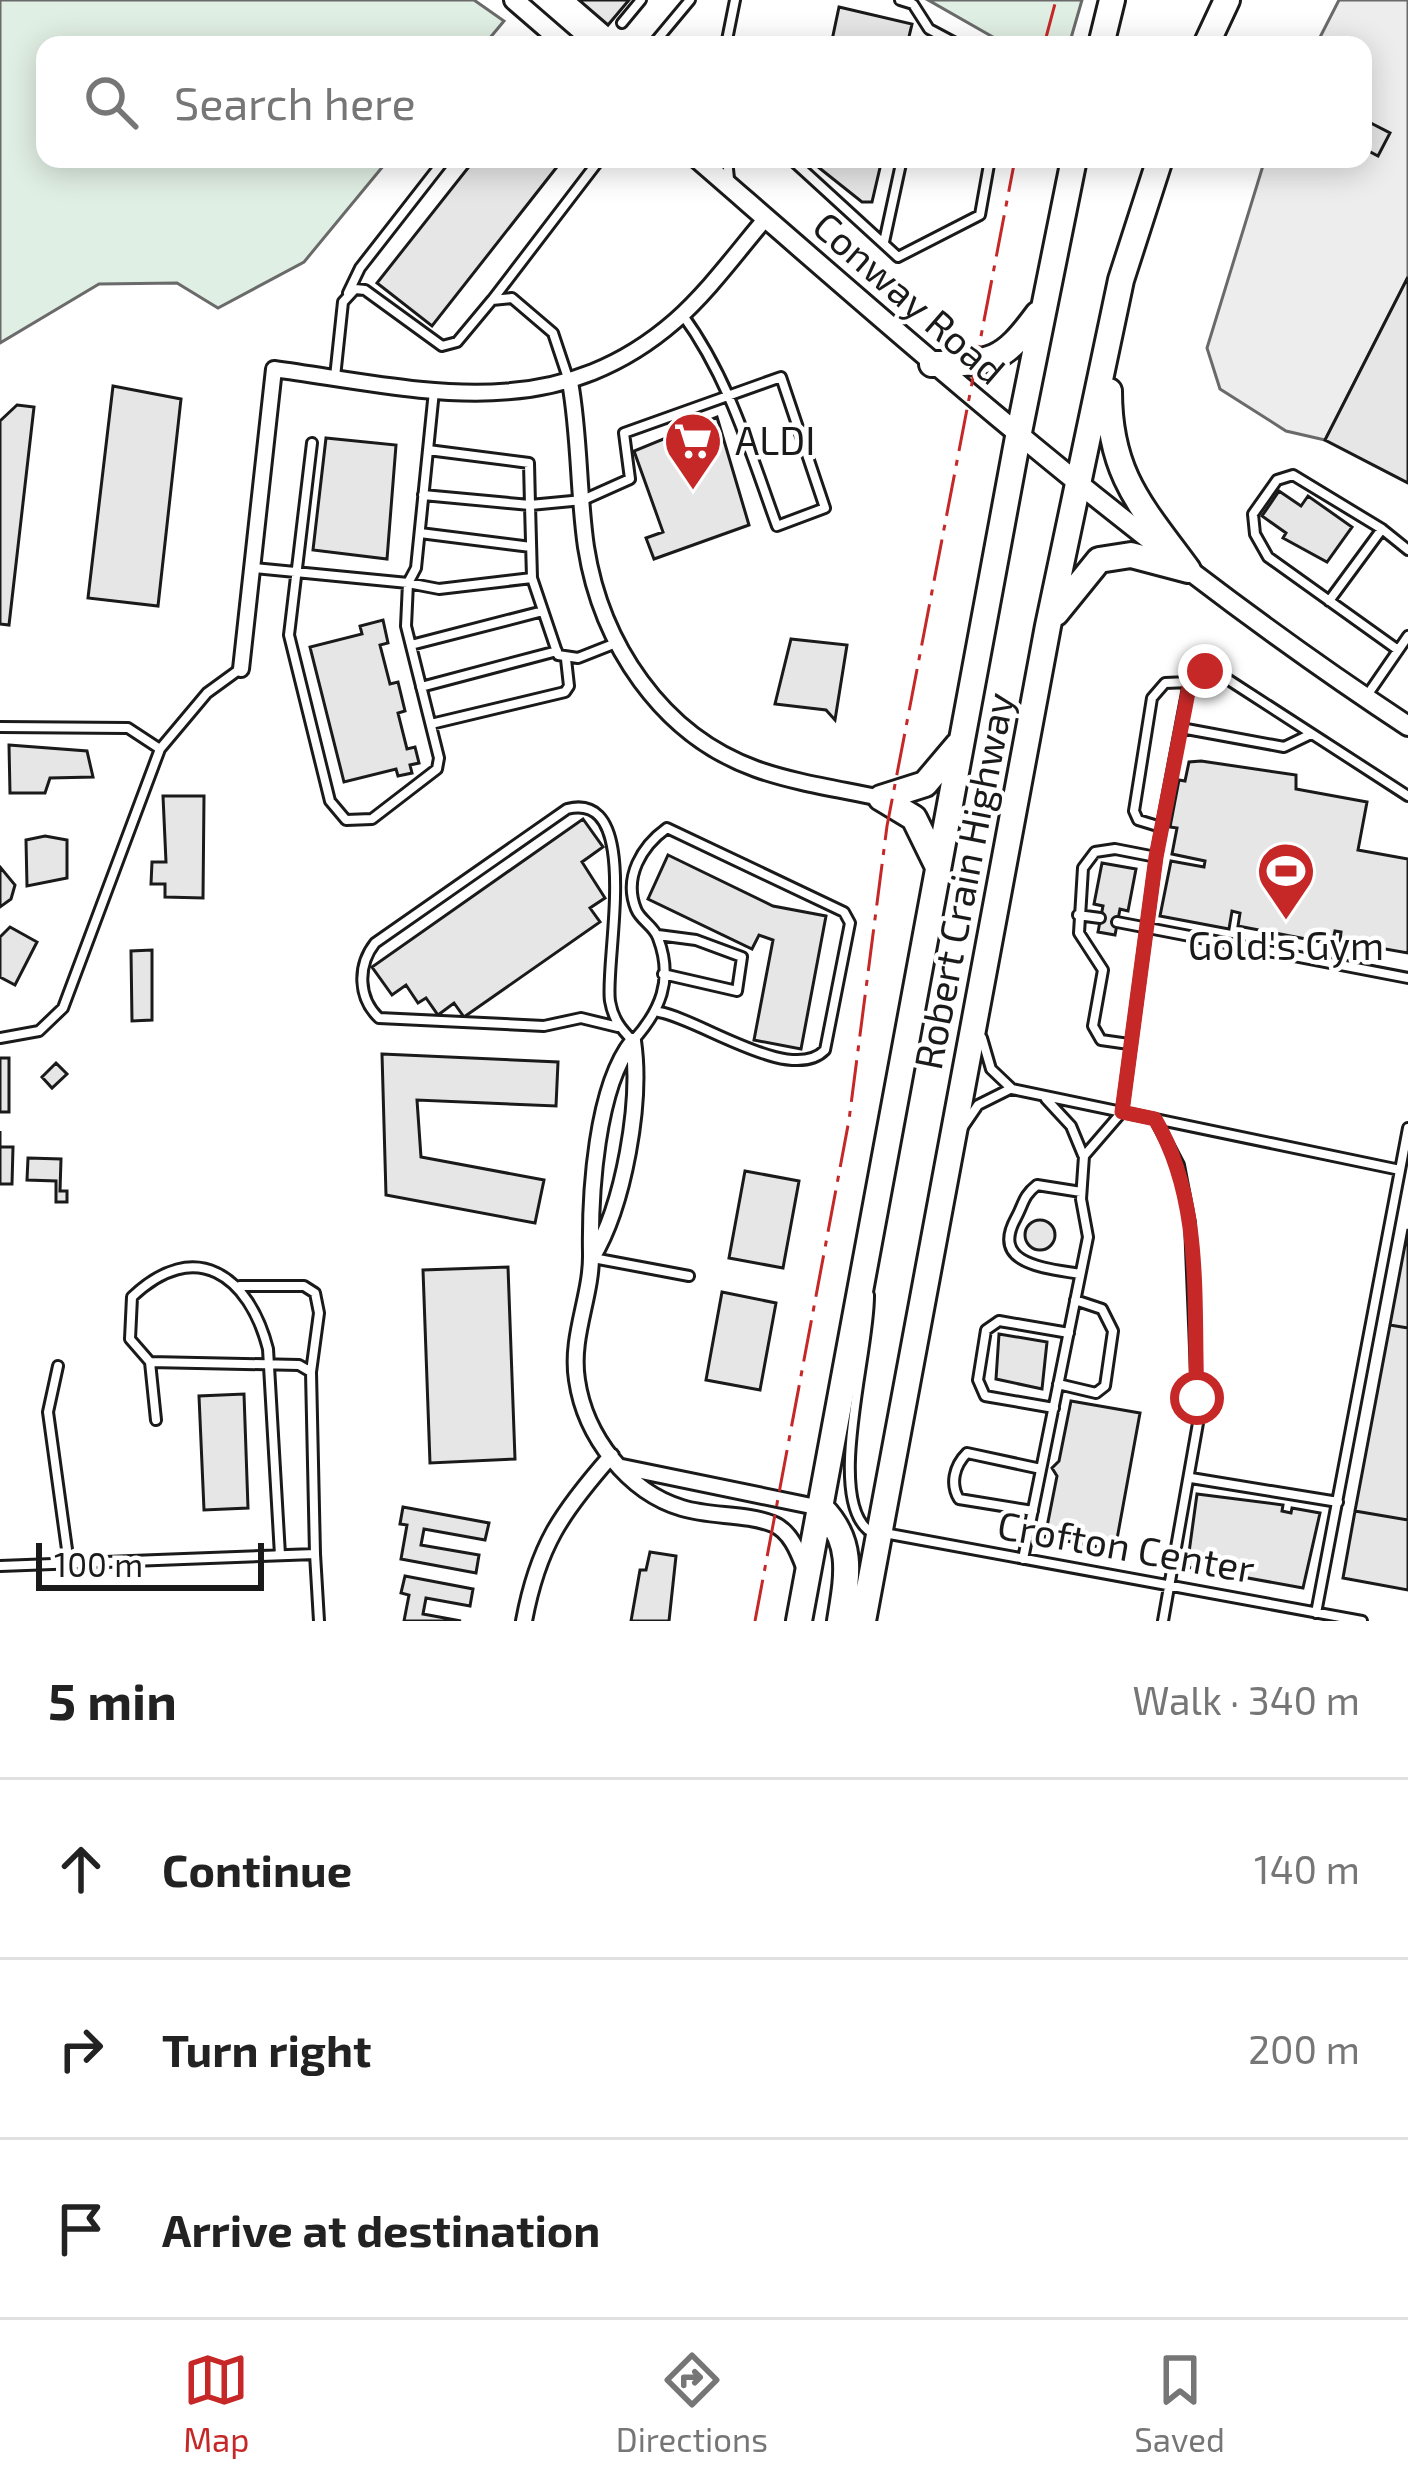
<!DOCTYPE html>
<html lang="en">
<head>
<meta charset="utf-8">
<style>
	:root { --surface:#fff; --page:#f2f2f2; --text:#222; --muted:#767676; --line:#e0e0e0; --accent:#c62828 }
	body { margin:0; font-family:"Exo 2",sans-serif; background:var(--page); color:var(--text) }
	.scale { position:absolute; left:36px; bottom:30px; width:228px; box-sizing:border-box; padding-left:12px; border:6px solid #1a1a1a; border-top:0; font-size:33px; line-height:42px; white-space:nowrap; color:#1a1a1a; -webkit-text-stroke:9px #fff; paint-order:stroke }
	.stop { position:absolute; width:36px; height:36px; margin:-27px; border:9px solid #c62828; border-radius:50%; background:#fff }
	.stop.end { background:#c62828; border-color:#fff; box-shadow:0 3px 12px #0008 }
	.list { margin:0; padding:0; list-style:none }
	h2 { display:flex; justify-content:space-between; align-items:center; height:156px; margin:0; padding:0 48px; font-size:51px }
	h2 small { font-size:39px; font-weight:400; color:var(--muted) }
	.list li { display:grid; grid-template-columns:78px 1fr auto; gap:36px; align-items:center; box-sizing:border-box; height:180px; padding:0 48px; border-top:3px solid var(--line) }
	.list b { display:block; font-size:45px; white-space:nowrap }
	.list em { font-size:39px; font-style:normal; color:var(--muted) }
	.icon { flex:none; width:66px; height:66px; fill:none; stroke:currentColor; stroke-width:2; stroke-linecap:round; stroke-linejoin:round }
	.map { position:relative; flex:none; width:1408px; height:1621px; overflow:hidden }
	.search { position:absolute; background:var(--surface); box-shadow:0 6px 30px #0003; left:36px; right:36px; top:36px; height:132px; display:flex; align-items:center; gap:30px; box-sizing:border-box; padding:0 42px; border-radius:24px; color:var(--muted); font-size:45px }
	.sheet { height:696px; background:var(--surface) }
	nav { display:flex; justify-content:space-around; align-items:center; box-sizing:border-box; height:168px; border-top:3px solid var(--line); background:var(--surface); font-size:33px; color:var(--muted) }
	nav a { display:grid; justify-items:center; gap:6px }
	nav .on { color:var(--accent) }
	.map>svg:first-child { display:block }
</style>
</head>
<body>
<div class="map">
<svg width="1408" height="1621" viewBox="0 0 1408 1621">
	<rect width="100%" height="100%" fill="#fff"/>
	<!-- green -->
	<path fill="#e0efe3" stroke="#6a6a6a" stroke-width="3" d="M0,0H474L504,21L484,45H45V159H389L304,262L218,308L177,283L99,284L0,343Z
		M928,0H1082L1069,45H1007Z"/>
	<!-- parking -->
	<path fill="#ededed" stroke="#6a6a6a" stroke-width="3" d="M1339,0H1408V277L1325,440L1286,431L1220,389L1207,348L1265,159H1363V45H1316Z"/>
	<!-- building -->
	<path fill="#e6e6e6" stroke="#1a1a1a" stroke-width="3" d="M579,0H629L608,25Z
		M839,7L912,24L907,45H831Z
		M1363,119L1390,133L1378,156L1363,148Z
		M475,159L560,163L432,326L377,283Z
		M808,159H882L872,202H862Z
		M1408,277V483L1325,440Z
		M113,386L181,399L158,606L88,598Z
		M17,405L34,407L9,625L0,624V421Z
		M717,417L749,525L654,559L646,538L663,532L634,451Z
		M326,438L396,445L387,559L313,550Z
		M1279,491L1301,506L1308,496L1352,527L1327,562L1283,538L1286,533L1262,516Z
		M383,620L388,643L380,645L390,684L398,682L405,711L398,713L407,749L415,747L419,763L410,765L412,773L398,776L396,769L344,782L310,647L362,634L360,626Z
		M791,639L847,645L835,720L826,710L775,704Z
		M9,745L87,751L93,777L50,778L45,793H10Z
		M1201,761L1296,775V789L1367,802L1358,850L1408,859V953L1340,941L1341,932L1335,931L1332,944L1238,926L1240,913L1232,911L1229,929L1160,916L1171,861L1204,867L1205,861L1172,854L1177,828L1170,827L1179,780L1185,781L1189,762Z
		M163,796H204L203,898L165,897V884H151L152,862H166Z
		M583,819L603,847L582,862L605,898L590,908L600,922L464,1017L454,1003L438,1015L426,998L418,1003L406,985L392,995L372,967Z
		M45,836L67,840V878L27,886L26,840Z
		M668,855L773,906L826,916L801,1049L754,1040L773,940L759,935L752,949L648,899Z
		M1102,863L1136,869L1128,911L1120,909L1115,935L1098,932L1103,906L1094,904Z
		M0,867L15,885L11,899L0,907Z
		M10,927L37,942L15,985L0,977V937Z
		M152,950V1020L132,1021L131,951Z
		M382,1054L558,1062L556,1106L417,1100L421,1157L544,1180L535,1223L386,1195Z
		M0,1058H9V1112H0Z
		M56,1063L67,1074L52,1088L42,1077Z
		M0,1131V1147H13L12,1184H0Z
		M28,1158L61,1159L60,1191H67V1202H56V1181L27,1180Z
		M745,1171L799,1181L783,1268L729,1258Z
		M1025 1235a15 15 0 1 1 30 0a15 15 0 1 1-30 0Z
		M1408,1229V1328L1390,1325Z
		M508,1267L515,1459L430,1463L423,1270Z
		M722,1292L776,1303L760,1390L706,1380Z
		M1390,1325L1408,1328V1520L1355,1511Z
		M999,1334L1047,1342L1042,1389L996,1379Z
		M244,1394L248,1508L204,1510L199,1396Z
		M1071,1401L1140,1413L1115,1550L1045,1537L1057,1476L1052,1468L1059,1461Z
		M1197,1494L1283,1505L1282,1511L1291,1513L1292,1508L1320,1513L1303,1588L1187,1567Z
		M403,1507L489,1523L485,1540L424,1529L421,1545L479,1555L476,1573L401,1559L407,1525L400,1524Z
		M1355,1511L1408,1520V1590L1343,1578Z
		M650,1552L676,1556L669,1621H631L640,1570H646Z
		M405,1576L473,1589L470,1606L426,1598L423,1614L461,1621H404L409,1595L401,1593Z"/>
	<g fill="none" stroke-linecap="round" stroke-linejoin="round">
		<defs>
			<path id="lane" d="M900,0L913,4L929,29L959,45
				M622,23L641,0
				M655,42L690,0
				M726,45L735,0
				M727,159L729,179
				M791,159L898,257L980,215L990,159
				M884,242L902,159
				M348,293L360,268L445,159
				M493,299L600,159
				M335,377L343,302L355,289L365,290L442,346L457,342L492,300L512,298L553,333L569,381
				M312,443L289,635L330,801L346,820L372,819L437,769L439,758L406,626L408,583L439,589L532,578
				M423,495L530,505L529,463L428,450
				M1382,529L1293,475L1277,480L1253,514L1255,534L1268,557L1398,650
				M420,533L531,547
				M254,568L408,583L416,568L434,391
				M1329,601L1382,529L1408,550
				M616,643L578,658L558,655L532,578L530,505L583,500L630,479L624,433L781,377L825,508L777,526C750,452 729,378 682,314
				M411,645L543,611
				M421,687L557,651
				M1368,694L1408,636
				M431,724L565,692L569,686L566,659
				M0,727L128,728L160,749
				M1181,728L1284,747L1311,734
				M1161,827L1138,820L1134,811L1152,698L1165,683L1189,682
				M1078,915L1100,918
				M1117,922L1408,978
				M658,935L696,940L742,957L737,991L663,974
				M618,1027L581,1018L544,1026L379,1018C358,998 357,966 375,943L567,809C644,789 604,963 610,1001C613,1019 621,1029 633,1041C660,1011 674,980 658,938C654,926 640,920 636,909C623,877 642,846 667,828L844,912L850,923L825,1050C791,1085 700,1019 659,1012
				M0,1038L39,1031L63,1008L160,749L207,693L240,669
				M982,1038L991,1069L1012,1089L1400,1170
				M1129,1044L1101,1040L1093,1026L1103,970L1079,933L1083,868L1095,852L1115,849L1156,857
				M1046,1099L1071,1126L1083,1155
				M1155,1119L1179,1165L1190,1223L1198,1423L1163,1621
				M963,1127L978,1105L1010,1089
				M593,1258L689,1276
				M1080,1274C1046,1268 990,1265 1016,1218C1024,1203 1023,1196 1037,1185L1081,1192
				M240,1286H304L315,1293L319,1313L311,1372
				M869,1295C870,1350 826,1495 868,1530L1362,1621
				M150,1362L299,1365L311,1372L315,1554
				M58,1366L48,1412L69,1564
				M1058,1384L1096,1393L1105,1386L1113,1331L1102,1309L1075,1300
				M1054,1408L985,1396L978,1380L986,1330L999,1321L1069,1333
				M156,1420L150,1362L130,1339L132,1297C195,1237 249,1275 268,1349L280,1555
				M1191,1478L1338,1502
				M1033,1511L959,1499C950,1484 954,1466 967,1453L1041,1469
				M1023,1559L1088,1237L1081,1199L1084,1156L1122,1112L1156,857L1189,682L1205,671L1221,675L1408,796
				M0,1566L315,1554L319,1621
				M1316,1613L1408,1128"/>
			<path id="street" d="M570,382C580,437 578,492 586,547C601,643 661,735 756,769C796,783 839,789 881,798
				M241,669L274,369C419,389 552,428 675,321C709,291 737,252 766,218
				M633,1041C596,1087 590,1194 591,1253C592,1296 570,1336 577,1380C585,1436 628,1492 682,1508C711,1517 745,1513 773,1524C790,1531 798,1551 804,1567
				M592,1258C624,1205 642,1102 633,1041
				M622,1467L821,1508
				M524,1621C538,1546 561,1513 611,1456"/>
			<path id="secondary" d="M514,0L566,45
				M698,159C927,358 1153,559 1408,726"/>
			<path id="highway" d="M1101,45L1112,0
				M1206,45L1227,0
				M932,364C992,363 1002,363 1038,314
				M1109,391C1109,474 1141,506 1188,570
				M1056,613L1099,560L1131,555L1188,570
				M881,798L925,784L958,745
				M881,798L914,818L938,867
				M821,1508C855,1542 847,1577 840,1621
				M799,1621L1018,437L1074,159
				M863,1621L1048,626L1121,280L1160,159"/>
		</defs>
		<!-- lane casing -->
		<use href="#lane" stroke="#1a1a1a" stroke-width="14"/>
		<!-- street casing -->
		<use href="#street" stroke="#1a1a1a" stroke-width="20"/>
		<!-- secondary casing -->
		<use href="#secondary" stroke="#1a1a1a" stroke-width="24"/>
		<!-- highway casing -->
		<use href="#highway" stroke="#1a1a1a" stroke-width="30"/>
		<!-- lane -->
		<use href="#lane" stroke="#fff" stroke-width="8"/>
		<!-- street -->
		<use href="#street" stroke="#fff" stroke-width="14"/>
		<!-- secondary -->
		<use href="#secondary" stroke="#fff" stroke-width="18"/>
		<!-- highway -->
		<use href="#highway" stroke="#fff" stroke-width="24"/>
		<!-- power -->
		<path stroke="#c62828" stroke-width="3" stroke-dasharray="42 9 6 9" stroke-linecap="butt" d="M1044,45L1056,0
			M755,1621L849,1120L887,826L1015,159"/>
	</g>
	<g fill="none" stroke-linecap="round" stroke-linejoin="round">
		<!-- route -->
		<path stroke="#c62828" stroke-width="15" d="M1197,1398C1193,1304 1204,1202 1155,1119L1122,1112L1156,857L1190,682L1205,671"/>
	</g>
	<!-- icons -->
	<defs>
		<symbol id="supermarket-pin" viewBox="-11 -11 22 30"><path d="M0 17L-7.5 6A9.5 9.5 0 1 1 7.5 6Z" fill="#c62828" stroke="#fff"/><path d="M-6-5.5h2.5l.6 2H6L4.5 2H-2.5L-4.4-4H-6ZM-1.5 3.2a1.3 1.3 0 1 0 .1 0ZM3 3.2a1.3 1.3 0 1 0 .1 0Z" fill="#fff"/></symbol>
		<symbol id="stadium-pin" viewBox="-11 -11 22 30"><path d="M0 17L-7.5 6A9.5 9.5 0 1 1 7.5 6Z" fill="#c62828" stroke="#fff"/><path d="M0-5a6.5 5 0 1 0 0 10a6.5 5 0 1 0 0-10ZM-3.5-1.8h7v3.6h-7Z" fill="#fff"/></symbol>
	</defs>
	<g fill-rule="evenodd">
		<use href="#supermarket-pin" x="660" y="408" width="66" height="90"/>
		<use href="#stadium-pin" x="1253" y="838" width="66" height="90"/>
	</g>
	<g text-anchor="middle" stroke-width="9" stroke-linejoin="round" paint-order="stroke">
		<!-- street labels -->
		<g font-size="39" fill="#1a1a1a" stroke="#fff">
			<text transform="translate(909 298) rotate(41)" y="14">Conway Road</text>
			<text transform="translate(964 881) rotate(-79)" y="14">Robert Crain Highway</text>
			<text transform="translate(1126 1547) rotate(10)" y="14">Crofton Center</text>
		</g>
		<!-- poi labels -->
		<g font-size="39" fill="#1a1a1a" stroke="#fff" text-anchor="start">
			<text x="735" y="455">ALDI</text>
			<text x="1286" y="960" text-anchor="middle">Gold's Gym</text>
		</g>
	</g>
</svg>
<div class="scale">100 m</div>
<div class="stop" style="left:1197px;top:1398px"></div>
<div class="stop end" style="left:1205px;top:671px"></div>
<div class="search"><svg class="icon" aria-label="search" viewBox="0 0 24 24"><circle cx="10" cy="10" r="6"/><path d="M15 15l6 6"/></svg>Search here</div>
</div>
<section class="sheet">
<h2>5 min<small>Walk · 340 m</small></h2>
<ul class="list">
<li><svg class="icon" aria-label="ahead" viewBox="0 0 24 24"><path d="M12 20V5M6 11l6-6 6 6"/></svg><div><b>Continue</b></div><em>140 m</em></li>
<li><svg class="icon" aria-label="right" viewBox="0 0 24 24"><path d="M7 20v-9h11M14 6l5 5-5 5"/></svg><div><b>Turn right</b></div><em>200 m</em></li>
<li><svg class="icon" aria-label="arrive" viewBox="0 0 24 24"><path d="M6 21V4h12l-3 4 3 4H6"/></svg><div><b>Arrive at destination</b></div></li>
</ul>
</section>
<nav>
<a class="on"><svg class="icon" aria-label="map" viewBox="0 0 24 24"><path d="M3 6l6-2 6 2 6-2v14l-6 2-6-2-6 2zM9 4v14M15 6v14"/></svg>Map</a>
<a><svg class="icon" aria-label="directions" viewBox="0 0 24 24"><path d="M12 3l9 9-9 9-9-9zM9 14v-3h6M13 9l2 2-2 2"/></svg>Directions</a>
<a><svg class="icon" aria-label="saved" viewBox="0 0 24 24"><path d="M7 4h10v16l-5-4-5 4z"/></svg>Saved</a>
</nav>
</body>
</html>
